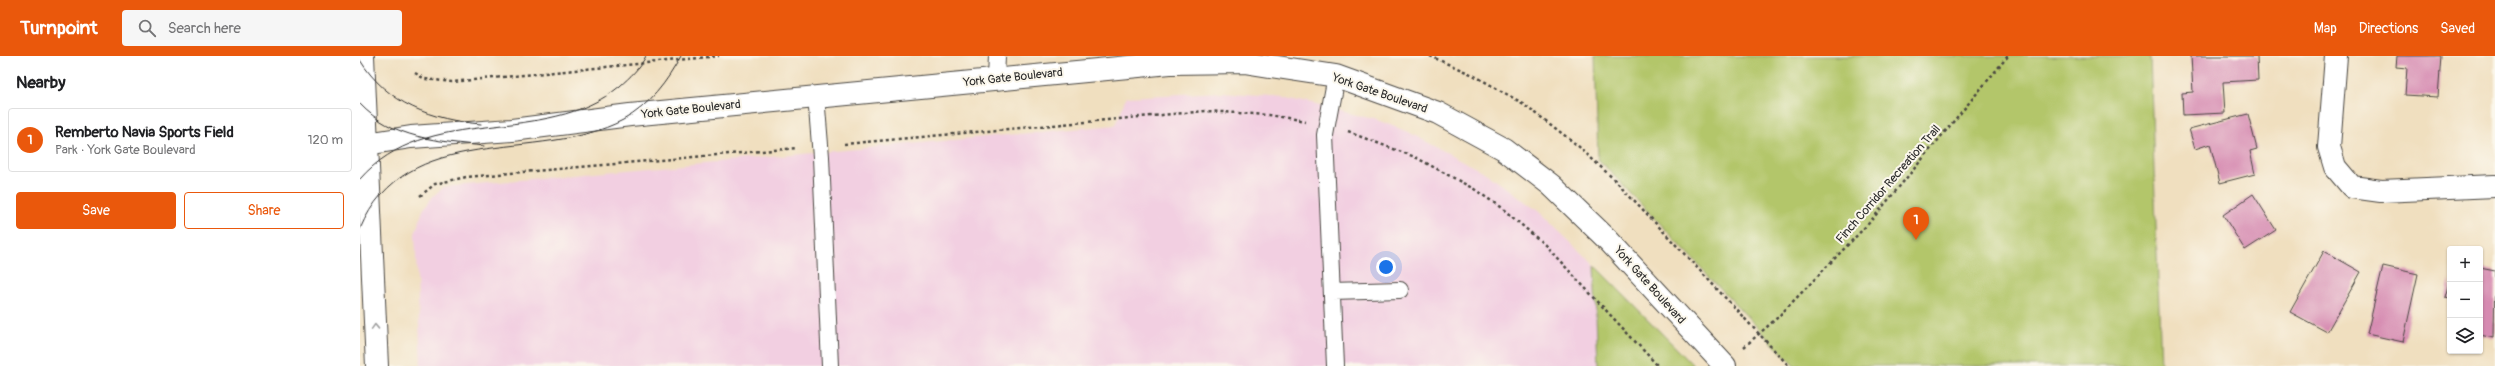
<!DOCTYPE html>
<html lang="en">
<head>
<meta charset="utf-8">
<style>
	:root { --surface:#fff; --page:#f6f6f6; --text:#202124; --muted:#757577; --line:#e0e0e0; --accent:#ea580c }
	body { margin:0; font-family:Pangolin,sans-serif; background:var(--page); color:var(--text) }
	.controls { position:absolute; right:12px; bottom:12px; display:grid; overflow:hidden; border-radius:4px; box-shadow:0 1px 3px #0004 }
	.controls button { width:36px; height:36px; display:grid; place-items:center; padding:0; border:0; border-bottom:1px solid var(--line); background:var(--surface); color:var(--text); font:20px sans-serif }
	.you { position:absolute; left:1026px; top:211px; width:14px; height:14px; margin:-10px; border:3px solid #fff; border-radius:50%; background:#1a73e8; box-shadow:0 0 0 6px #1a73e833 }
	.badge { display:grid; place-items:center; width:26px; height:26px; border-radius:50%; background:var(--accent); color:#fff; font-size:13px; font-weight:700 }
	.pin { position:absolute; translate:-50% -33px; filter:drop-shadow(0 1px 2px #0008) }
	.pin::after { content:''; position:absolute; top:21px; width:14px; height:12px; background:inherit; clip-path:polygon(0 0,100% 0,50% 100%) }
	.list { margin:0; padding:0; list-style:none }
	h2 { display:flex; justify-content:space-between; align-items:center; height:52px; margin:0; padding:0 16px; font-size:17px }
	h2 small { font-size:13px; font-weight:400; color:var(--muted) }
	.list li { display:grid; grid-template-columns:26px 1fr auto; gap:12px; align-items:center; box-sizing:border-box; height:64px; margin:0 8px 8px; padding:0 8px; border:1px solid var(--line); border-radius:4px }
	.list b { display:block; font-size:15px; white-space:nowrap }
	.list p { margin:0; font-size:13px; white-space:nowrap; color:var(--muted) }
	.list em { font-size:13px; font-style:normal; color:var(--muted) }
	.actions { display:flex; gap:8px; padding:12px 16px }
	.actions a { flex:1; padding:9px 0; border:1px solid var(--accent); border-radius:4px; text-align:center; font-size:14px; color:var(--accent) }
	.actions .main { background:var(--accent); color:#fff }
	.icon { flex:none; width:22px; height:22px; fill:none; stroke:currentColor; stroke-width:2; stroke-linecap:round; stroke-linejoin:round }
	.map { position:relative; flex:none; width:2135px; height:310px; overflow:hidden }
	header { display:flex; align-items:center; gap:24px; box-sizing:border-box; height:56px; padding:0 20px; background:var(--accent); color:#fff }
	header strong { font-size:19px }
	nav { display:flex; gap:22px; margin-inline-start:auto; font-size:14px }
	.search { width:280px; height:36px; background:var(--page); display:flex; align-items:center; gap:10px; box-sizing:border-box; padding:0 14px; border-radius:4px; color:var(--muted); font-size:15px }
	main { display:flex }
	aside { flex:1; background:var(--surface) }
	.map>svg:first-child { display:block }
</style>
</head>
<body>
<header>
<strong>Turnpoint</strong>
<div class="search"><svg class="icon" aria-label="search" viewBox="0 0 24 24"><circle cx="10" cy="10" r="6"/><path d="M15 15l6 6"/></svg>Search here</div>
<nav><a>Map</a><a>Directions</a><a>Saved</a></nav>
</header>
<main>
<aside>
<h2>Nearby<small></small></h2>
<ul class="list">
<li><span class="badge">1</span><div><b>Remberto Navia Sports Field</b><p>Park · York Gate Boulevard</p></div><em>120 m</em></li>
</ul>
<div class="actions"><a class="main">Save</a><a>Share</a></div>
</aside>
<div class="map">
<svg width="2135" height="310" viewBox="0 0 2135 310">
	<rect width="100%" height="100%" fill="#fbf7ec"/>
	<filter id="ink" filterUnits="userSpaceOnUse"><feTurbulence type="fractalNoise" baseFrequency=".025" numOctaves="2"/><feDisplacementMap in="SourceGraphic" scale="8" xChannelSelector="R" yChannelSelector="G"/><feConvolveMatrix kernelMatrix="1 2 1 2 8 2 1 2 1" color-interpolation-filters="sRGB"/></filter>
	<filter id="wash" filterUnits="userSpaceOnUse"><feTurbulence type="fractalNoise" baseFrequency=".012" numOctaves="4" result="noise"/><feDisplacementMap in="SourceGraphic" scale="16" xChannelSelector="R" yChannelSelector="G"/><feGaussianBlur stdDeviation="0.9" result="paint"/><feColorMatrix in="noise" values="0 0 0 0 0 0 0 0 0 0 0 0 0 0 0 0 0 1.4 0 .05"/><feComposite in="paint" operator="in"/></filter>
	<g filter="url(#wash)">
		<rect width="100%" height="100%" fill="#f0dfbf"/>
		<!-- built -->
		<path fill="#f2cfe1" d="M862,36L923,41L1017,64L1048,76L1127,118L1178,155L1234,209L1238,310H61L55,178L63,154L73,140L84,131L756,69L766,41Z"/>
		<!-- green -->
		<path fill="#b3c66a" stroke="#6f784a" d="M1235,0H1790L1801,310H1434L1238,103Z
			M1234,209L1334,310H1238Z"/>
		<g id="blocks">
			<!-- building -->
			<path fill="#d68ab1" d="M1831,0H1897L1898,24L1863,26L1865,57L1823,59L1822,37L1833,36Z
				M2037,0H2081L2078,41L2045,39L2047,12L2036,11Z
				M1888,58L1897,93L1890,95L1895,118L1860,127L1850,88L1835,93L1829,73Z
				M1893,138L1916,174L1885,194L1863,159Z
				M1964,195L2001,216L1967,276L1930,256Z
				M2023,210L2058,218L2043,286L2007,278Z
				M2120,212L2135,215L2134,282L2120,279Z
				M2090,223V242L2085,241Z"/>
		</g>
	</g>
	<g filter="url(#ink)">
		<use href="#blocks" fill-opacity="0" stroke="#494641" stroke-width="1"/>
		<g fill="none" stroke-linecap="round" stroke-linejoin="round">
			<defs>
				<path id="lane" d="M636,23L637,0
					M456,40L461,101L470,310
					M972,236L1040,234
					M975,310L965,79L976,20"/>
				<path id="street" d="M1976,0L1969,91L1975,111L1992,131L2021,135L2135,130"/>
				<path id="secondary" d="M3,0L17,310
					M0,89L51,81L152,74L270,59L810,7L884,6L976,20L1078,57L1144,93L1191,129L1248,184L1365,310"/>
			</defs>
			<!-- lane casing -->
			<use href="#lane" stroke="#494641" stroke-width="18"/>
			<!-- street casing -->
			<use href="#street" stroke="#494641" stroke-width="24"/>
			<!-- secondary casing -->
			<use href="#secondary" stroke="#494641" stroke-width="24"/>
			<!-- path -->
			<path stroke="#494641" stroke-width="2.5" stroke-dasharray="3 3" stroke-linecap="butt" d="M1070,0L1113,19L1164,48L1217,89L1258,127L1429,310
				M55,17L65,23L92,26L359,0
				M988,76L1055,101L1114,133L1143,153L1185,189L1298,310
				M484,88L846,55L909,59L945,65
				M60,140L75,128L106,121L437,92
				M1384,291L1417,262L1509,167L1648,0"/>
			<!-- lane -->
			<use href="#lane" stroke="#fff" stroke-width="16"/>
			<!-- street -->
			<use href="#street" stroke="#fff" stroke-width="22"/>
			<!-- secondary -->
			<use href="#secondary" stroke="#fff" stroke-width="22"/>
			<!-- tram -->
			<path stroke="#2b2b2b" stroke-width="1" d="M0,4C27,48 72,64 121,68
				M0,48C33,83 78,85 124,90
				M0,123C68,45 184,93 260,30C270,21 280,12 286,0
				M0,173C47,63 178,109 263,64C289,50 307,26 321,0"/>
		</g>
		<!-- one-way arrows -->
		<defs><path id="oneway-chevron" d="M-2-3.5L2.5 0L-2 3.5" fill="none" stroke-width="1.6" stroke-linecap="round" stroke-linejoin="round"/></defs>
		<use stroke="#a0a0a0" href="#oneway-chevron" transform="translate(15 271) rotate(-92)"/>
	</g>
	<g text-anchor="middle" stroke-width="4" stroke-linejoin="round" paint-order="stroke">
		<!-- street labels -->
		<g font-size="12" fill="#2b2b2b" stroke="#fbf7ec">
			<text transform="translate(653 21) rotate(-6)" y="4">York Gate Boulevard</text>
			<text transform="translate(1020 37) rotate(19)" y="4">York Gate Boulevard</text>
			<text transform="translate(331 53) rotate(-6)" y="4">York Gate Boulevard</text>
			<text transform="translate(1528 128) rotate(-49)" y="4">Finch Corridor Recreation Trail</text>
			<text transform="translate(1290 229) rotate(48)" y="4">York Gate Boulevard</text>
		</g>
	</g>
</svg>
<div class="controls">
<button>+</button>
<button>−</button>
<button><svg class="icon" aria-label="layers" viewBox="0 0 24 24"><path d="M12 4l9 5-9 5-9-5zM3 14l9 5 9-5"/></svg></button>
</div>
<div class="you"></div>
<div class="pin badge" style="left:1556px;top:184px">1</div>
</div>
</main>
</body>
</html>
